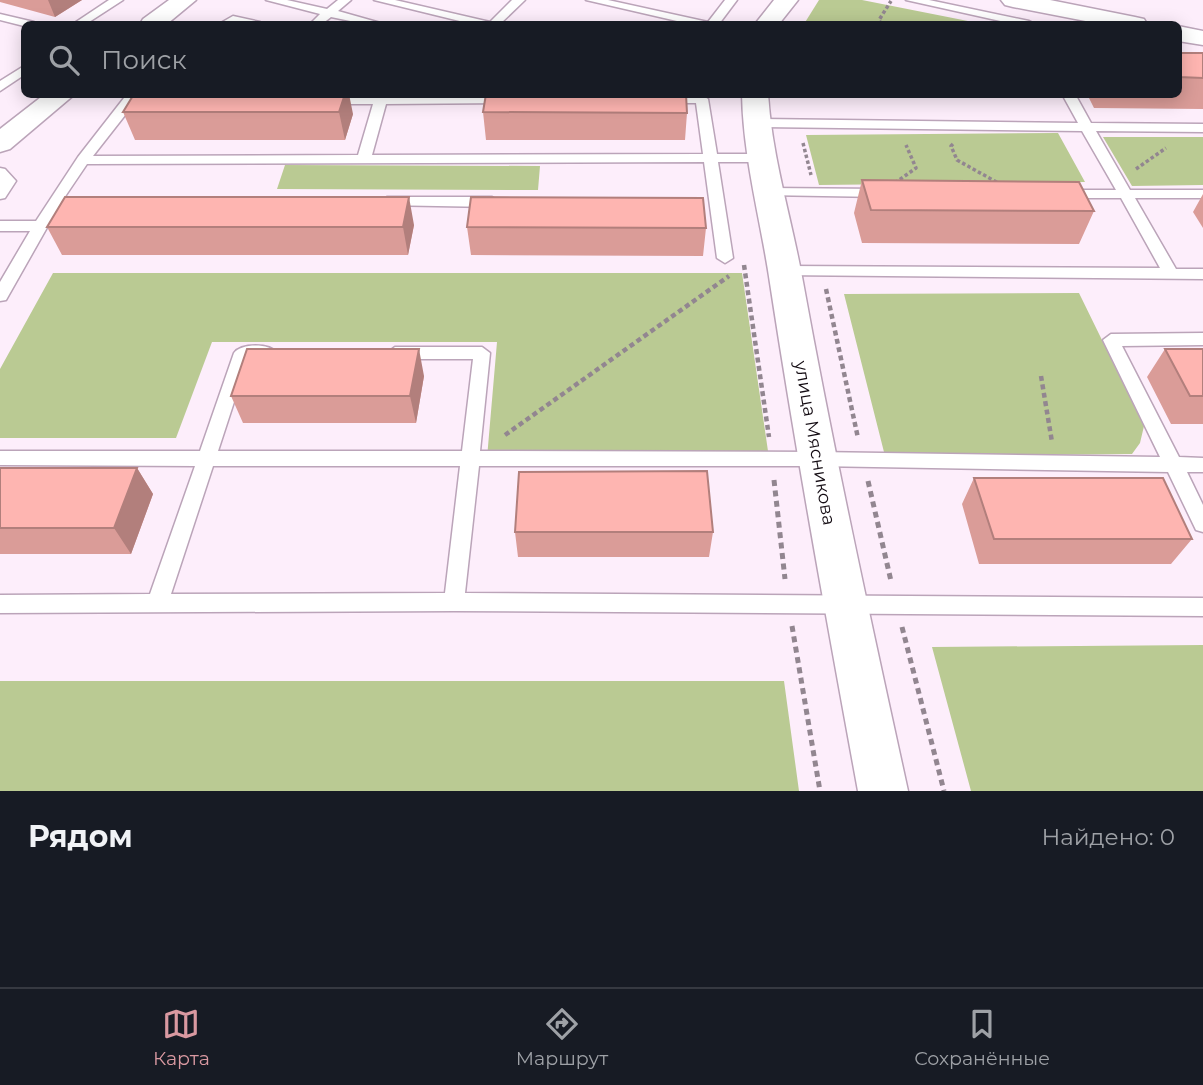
<!DOCTYPE html>
<html lang="ru">
<head>
<meta charset="utf-8">
<style>
	:root { --surface:#171b24; --page:#242831; --text:#f1f3f6; --muted:#9ea1a6; --line:#363941; --accent:#d999a1 }
	body { margin:0; font-family:Montserrat,sans-serif; background:var(--page); color:var(--text) }
	.list { margin:0; padding:0; list-style:none }
	h2 { display:flex; justify-content:space-between; align-items:center; height:91px; margin:0; padding:0 28px; font-size:30px }
	h2 small { font-size:23px; font-weight:400; color:var(--muted) }
	.icon { flex:none; width:38px; height:38px; fill:none; stroke:currentColor; stroke-width:2; stroke-linecap:round; stroke-linejoin:round }
	.map { position:relative; flex:none; width:1203px; height:791px; overflow:hidden }
	.search { position:absolute; background:var(--surface); box-shadow:0 4px 18px #0003; left:21px; right:21px; top:21px; height:77px; display:flex; align-items:center; gap:18px; box-sizing:border-box; padding:0 24px; border-radius:10px; color:var(--muted); font-size:26px }
	.sheet { height:196px; background:var(--surface) }
	nav { display:flex; justify-content:space-around; align-items:center; box-sizing:border-box; height:98px; border-top:2px solid var(--line); background:var(--surface); font-size:19px; color:var(--muted) }
	nav a { display:grid; justify-items:center; gap:4px }
	nav .on { color:var(--accent) }
	.map>svg:first-child { display:block }
</style>
</head>
<body>
<div class="map">
<svg width="1203" height="791" viewBox="0 0 1203 791">
	<rect width="100%" height="100%" fill="#fdeefb"/>
	<!-- green -->
	<path fill="#baca93" d="M819,0H862L983,24H804Z
		M1058,133L1085,182L819,185L806,135Z
		M1103,137H1203V185L1132,186Z
		M285,165L540,166L538,190L277,189Z
		M53,273H742L769,458H487L497,342H212L176,438H0V369Z
		M1079,293L1144,426L1140,443L1132,454L885,456L844,294Z
		M1203,645V791H971L932,647Z
		M0,681H784L799,791H0Z"/>
	<g fill="none" stroke-linecap="round" stroke-linejoin="round">
		<defs>
			<path id="service" d="M109,0H123L86,24H73Z
				M266,0H287L327,9L338,0H351L338,11L384,24H365L331,17L322,24H310L320,14Z
				M374,0H395L490,22L512,0H525L500,24H472Z
				M586,0H608L708,22L725,0H737L719,24H690Z
				M906,0H929L1029,21L1035,24H1014Z
				M0,14L34,22L36,24L24,26L0,20Z
				M233,16L260,22L262,24H219Z
				M24,66V75L0,91V81Z
				M378,94L506,95L512,99L506,103L386,104L372,155L703,154L696,103H664L658,99C667,92 699,92 708,99L717,154H762L769,158L762,162H718L733,258L725,263L717,258L704,162L87,164L62,201L6,300L0,301V282L30,231H0V221H36L78,157L124,98L153,97L159,101L153,105H133L93,156L358,155L373,104H328L322,100L328,96Z
				M1062,94H1075L1091,123L1203,124V132L1096,131L1130,190H1203V198H1135L1176,269H1203V279L780,275L777,271L785,266L1160,268L1121,198H1063L1056,194L1063,190H1116L1082,131L756,127L749,123L756,119L1078,123Z
				M0,168L5,169L16,181L5,198L0,199Z
				M769,188L881,189L888,193L881,197L764,195V189Z
				M387,197H492L499,202L492,207L382,205L380,202Z
				M1203,333V345L1122,346L1179,457L1203,458V472H1187L1203,505V532L1196,530L1168,472L816,466H479L465,593L1203,598V616L454,611L0,613V595L150,594L195,466L0,465V451H200L234,353C241,343 270,343 277,353L269,359H248L218,451H462L473,359H395L387,353L395,347H482L490,353L480,451L816,452L1160,457L1103,340L1111,334ZM213,466H460L445,593L171,594Z"/>
			<path id="minor" d="M169,0H196L167,24H140L143,19Z
				M774,0H798L779,24H755Z
				M1001,0H1050L1135,17L1144,19L1147,24H1101L1013,7L1005,5Z
				M1178,26L1203,31V45L1178,41Z
				M45,94H75L10,149L0,152V129Z
				M742,94H768C772,158 792,220 803,282C834,453 871,622 908,791H858C827,622 796,453 770,283C761,221 743,158 742,94Z"/>
		</defs>
		<!-- service casing -->
		<use href="#service" stroke="#bba4b9" stroke-width="3"/>
		<!-- minor casing -->
		<use href="#minor" stroke="#bba4b9" stroke-width="3"/>
		<!-- path-far2 -->
		<path stroke="#928690" stroke-width="3.5" stroke-dasharray="3.5 2.5" stroke-linecap="butt" d="M881,24L879,20L891,1
			M803,143L811,175
			M953,144L951,146L957,160L1000,184
			M1136,169L1166,148
			M895,183L916,168L906,145"/>
		<!-- path-far1 -->
		<path stroke="#928690" stroke-width="4.5" stroke-dasharray="5 3.5" stroke-linecap="butt" d="M744,265L769,437
			M826,289L858,438
			M1041,376L1052,442
			M505,435L729,276"/>
		<!-- path -->
		<path stroke="#928690" stroke-width="5" stroke-dasharray="6 4.5" stroke-linecap="butt" d="M774,480L785,579
			M868,481L891,581
			M792,626L820,791
			M902,627L944,791"/>
		<!-- service -->
		<use href="#service" fill="#fff" fill-rule="evenodd"/>
		<!-- minor -->
		<use href="#minor" fill="#fff" fill-rule="evenodd"/>
	</g>
	<!-- wall -->
	<path fill="#da9c98" d="M0,0H82L55,17L0,2Z
		M1179,53H1203V109L1094,108L1087,94H1179Z
		M134,94L353,114L345,140H135L123,112Z
		M483,112L687,113L685,140H486Z
		M862,180L1094,211L1079,244L862,243L854,213Z
		M1203,194V228L1193,212Z
		M414,225L408,255H62L47,227Z
		M467,227L706,228L703,256L471,255Z
		M1165,349H1203V424H1171L1147,377Z
		M424,376L416,423H243L231,396Z
		M0,468H137L153,494L131,554H0Z
		M974,478L1192,539L1171,564H979L962,504Z
		M515,532H713L709,557H518Z"/>
	<!-- shaded-wall -->
	<path fill="#b27f7c" d="M48,0H82L55,17Z
		M345,94H349L353,114L345,140L339,112Z
		M409,197L414,225L408,255L403,227Z
		M419,349L424,376L416,423L410,396Z
		M137,468L153,494L131,554L114,528Z"/>
	<!-- building -->
	<path fill="#feb5b1" stroke="#b27f7c" stroke-width="2" d="M1179,53H1203V78L1179,77Z
		M134,94H345L339,112H123Z
		M486,94H686L687,113L483,112Z
		M862,180L1079,182L1094,211L871,210Z
		M65,197H409L403,227H47Z
		M471,197L703,198L706,228L467,227Z
		M247,349H419L410,396H231Z
		M1165,349H1203V396H1190Z
		M0,468H137L114,528H0Z
		M707,471L713,532H515L519,472Z
		M974,478H1163L1192,539H994Z"/>
	<g text-anchor="middle" stroke-width="5" stroke-linejoin="round" paint-order="stroke">
		<!-- street labels -->
		<g font-size="18" fill="#140c13" stroke="#fff">
			<text transform="translate(815 443) rotate(80)" y="6">улица Мясникова</text>
		</g>
	</g>
</svg>
<div class="search"><svg class="icon" aria-label="search" viewBox="0 0 24 24"><circle cx="10" cy="10" r="6"/><path d="M15 15l6 6"/></svg>Поиск</div>
</div>
<section class="sheet">
<h2>Рядом<small>Найдено: 0</small></h2>
<ul class="list">
</ul>
</section>
<nav>
<a class="on"><svg class="icon" aria-label="map" viewBox="0 0 24 24"><path d="M3 6l6-2 6 2 6-2v14l-6 2-6-2-6 2zM9 4v14M15 6v14"/></svg>Карта</a>
<a><svg class="icon" aria-label="directions" viewBox="0 0 24 24"><path d="M12 3l9 9-9 9-9-9zM9 14v-3h6M13 9l2 2-2 2"/></svg>Маршрут</a>
<a><svg class="icon" aria-label="saved" viewBox="0 0 24 24"><path d="M7 4h10v16l-5-4-5 4z"/></svg>Сохранённые</a>
</nav>
</body>
</html>
